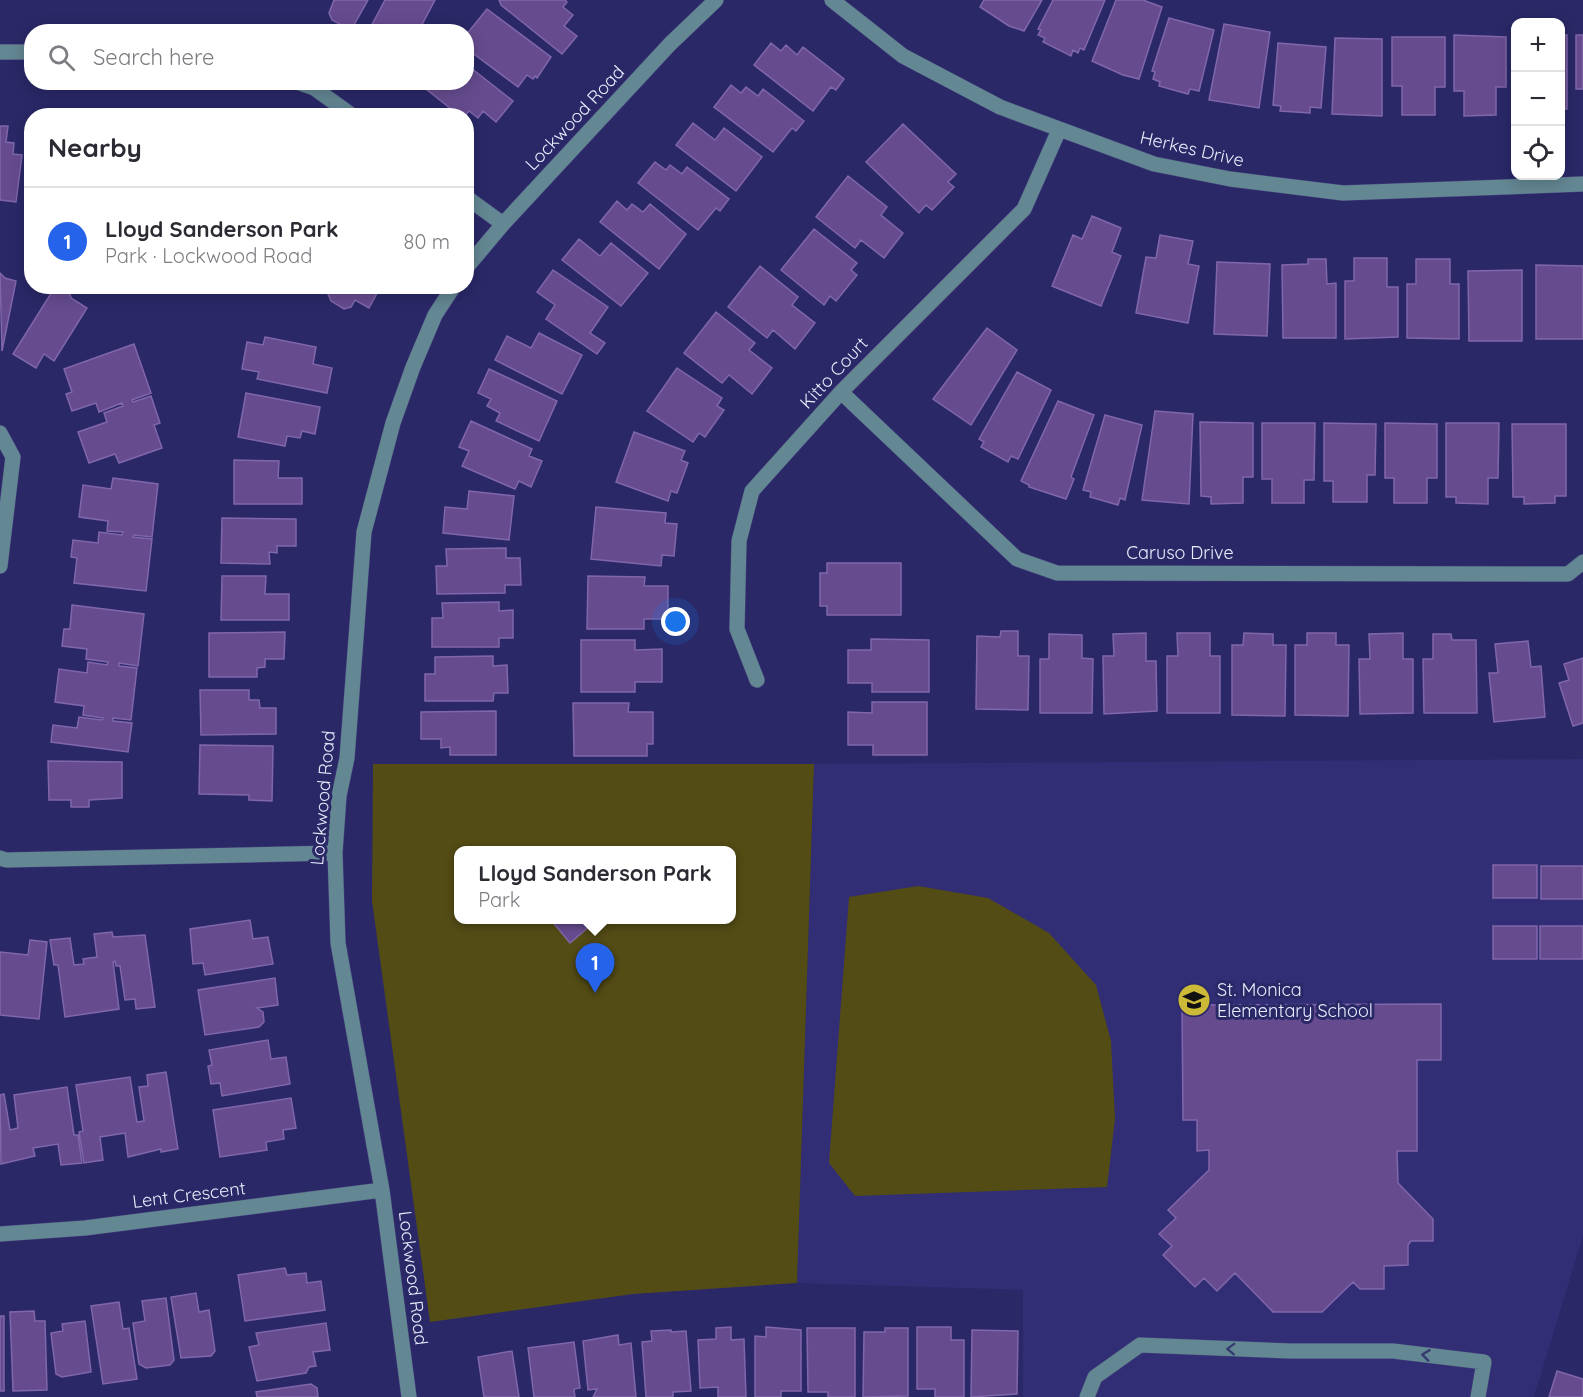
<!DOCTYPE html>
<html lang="en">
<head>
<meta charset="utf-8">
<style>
	:root { --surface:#fff; --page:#f7f7f7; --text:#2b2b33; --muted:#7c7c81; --line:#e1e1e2; --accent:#2563eb }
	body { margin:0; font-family:Quicksand,sans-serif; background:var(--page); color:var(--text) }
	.controls { position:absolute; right:18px; top:18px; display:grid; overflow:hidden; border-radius:12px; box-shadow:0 3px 15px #0003 }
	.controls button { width:54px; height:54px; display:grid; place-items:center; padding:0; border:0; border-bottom:2px solid var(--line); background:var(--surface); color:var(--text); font:30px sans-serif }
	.you { position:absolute; left:676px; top:622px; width:21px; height:21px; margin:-15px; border:4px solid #fff; border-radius:50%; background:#1a73e8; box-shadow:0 0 0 9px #1a73e833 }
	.badge { display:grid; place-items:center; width:39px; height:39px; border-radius:50%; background:var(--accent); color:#fff; font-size:20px; font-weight:700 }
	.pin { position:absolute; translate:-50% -50px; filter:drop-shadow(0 2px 3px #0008) }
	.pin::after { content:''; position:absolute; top:32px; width:21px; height:18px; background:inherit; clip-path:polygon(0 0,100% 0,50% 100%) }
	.popup { position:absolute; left:454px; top:846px; width:282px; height:78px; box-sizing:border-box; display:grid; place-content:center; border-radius:12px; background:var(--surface); filter:drop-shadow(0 2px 4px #0005); font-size:20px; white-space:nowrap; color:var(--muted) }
	.popup b { font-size:22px; color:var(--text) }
	.popup::after { content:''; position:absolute; left:50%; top:100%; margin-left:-12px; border:12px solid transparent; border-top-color:var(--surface) }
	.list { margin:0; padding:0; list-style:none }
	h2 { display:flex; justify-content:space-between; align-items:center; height:78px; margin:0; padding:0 24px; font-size:26px }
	h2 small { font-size:20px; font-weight:400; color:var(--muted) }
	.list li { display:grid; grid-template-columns:39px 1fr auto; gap:18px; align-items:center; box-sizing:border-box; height:108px; padding:0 24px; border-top:2px solid var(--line) }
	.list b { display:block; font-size:22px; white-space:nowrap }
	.list p { margin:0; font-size:20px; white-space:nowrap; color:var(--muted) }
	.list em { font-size:20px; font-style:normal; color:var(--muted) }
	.icon { flex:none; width:33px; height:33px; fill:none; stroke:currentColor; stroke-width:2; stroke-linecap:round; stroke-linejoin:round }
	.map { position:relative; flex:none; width:1583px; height:1397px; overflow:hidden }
	.search { position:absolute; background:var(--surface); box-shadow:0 3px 15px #0003; left:24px; top:24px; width:450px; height:66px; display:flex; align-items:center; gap:15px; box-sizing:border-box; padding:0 21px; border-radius:24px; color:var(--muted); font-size:22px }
	.panel { position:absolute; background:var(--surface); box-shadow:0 3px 15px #0003; left:24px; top:108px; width:450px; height:186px; border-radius:24px }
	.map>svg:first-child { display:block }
</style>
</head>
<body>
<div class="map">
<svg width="1583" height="1397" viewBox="0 0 1583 1397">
	<rect width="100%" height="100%" fill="#2a2867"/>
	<!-- built -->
	<path fill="#312e75" d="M1583,759V1236L1534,1397H1023V1290L797,1283L814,764Z"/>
	<!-- green -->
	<path fill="#544c15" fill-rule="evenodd" d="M373,764H814L797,1283L633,1294L430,1322L372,901ZM458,850H732V920H458Z
		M918,886L988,898L1049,933L1096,985L1111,1041L1115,1119L1107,1187L855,1196L829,1163L849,897Z"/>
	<!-- building -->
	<path fill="#664c8f" stroke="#8066ab" stroke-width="1.5" d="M334,0H368L354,25L347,28L332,20L329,13Z
		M385,0H435L418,32H368Z
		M499,0H565L567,2L563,7L573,15L564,26L577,36L562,54L501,5Z
		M984,0H1042L1024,31L1009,26L980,7Z
		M1053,0H1105L1084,50L1080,48L1078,53L1073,50L1071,56L1043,42L1045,38L1038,35L1041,30L1038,29Z
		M1116,0H1143L1162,7L1139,79L1123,75L1092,61Z
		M487,9L551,57L537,78L535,76L533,79L527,75L518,87L466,48V35Z
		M1169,18L1214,30L1199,91L1190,89L1188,94L1159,86L1160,82L1153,79L1155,72L1152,71Z
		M1224,24L1270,32L1259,108L1209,100Z
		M1454,35L1506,37V87H1496V115L1464,116V91H1454Z
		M1560,35H1567V109H1560Z
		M1576,35H1583V89H1576Z
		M1392,37H1445V87H1435V115H1402V86H1392Z
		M1335,38L1382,39V116L1332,114Z
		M771,43L781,51L786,45L797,55L803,47L844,79L836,90L831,87L813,111L754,65Z
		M1278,43L1326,47L1321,108L1310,107V113L1280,111L1281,106L1273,105Z
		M466,64L513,101L496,122L483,111L478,118L469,111L465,116H460L426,89L431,82H466Z
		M731,85L741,93L746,87L758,96L763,89L804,121L796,131L792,128L773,152L714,107Z
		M693,123L715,140L724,128L762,157L736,191L676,145Z
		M903,124L956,174L948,182L954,187L932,210L926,205L919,213L866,162Z
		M0,126H8L6,142L14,143L13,154L22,155L16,202L0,200Z
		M655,162L666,170L670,165L682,174L687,167L729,199L720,211L716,208L698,230L638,183Z
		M32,173V202L28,201Z
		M848,176L887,207L881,215L903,233L884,258L861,240L855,248L816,217Z
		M617,201L627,210L632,204L643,212L650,204L686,234L659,269L600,222Z
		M1092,216L1121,228L1112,252L1121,256L1101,306L1052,286L1073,235L1082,239Z
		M814,229L857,263L851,270L857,275L836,301L830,296L824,305L781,270Z
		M1160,235L1193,241L1188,264L1199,266L1188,323L1136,313L1146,257L1156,258Z
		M579,239L600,256L611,243L648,273L621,306L562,260Z
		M1354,258H1387V287H1398V337L1345,339V281H1354Z
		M1308,259H1326L1327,284L1336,283V338H1283L1282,265L1308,264Z
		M1416,259H1450V284H1459V339L1407,338V284H1416Z
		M1217,262L1270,264L1267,336L1214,334Z
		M1536,265L1583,266V339H1536Z
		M760,266L798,297L792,305L815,323L795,349L773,330L767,338L728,307Z
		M553,270L608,307L590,333L605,343L597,354L546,319L555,305L537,292Z
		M1522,270V341H1469L1468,271Z
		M0,273L5,278L16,281L2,351Z
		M63,286L69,290L71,298L87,308L54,361L44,354L36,368L13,354L55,287Z
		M332,286H381L369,308L355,300L351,307L344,309L331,301L328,294Z
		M716,312L755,343L749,350L772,368L752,394L729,375L722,383L684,353Z
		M987,328L1017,350L971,425L933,399Z
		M539,333L582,355L562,394L495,360L507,336L531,348Z
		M265,337L316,347L313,364L332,368L327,393L257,379L259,372L242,369L247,342L263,345Z
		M134,344L151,393L132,400L133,402L151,396L160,423L154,425L162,448L119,463L115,454L89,463L78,432L107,422L104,413L123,406L122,403L99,412L96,403L72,411L66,394L72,392L64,369Z
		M677,368L722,398L717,406L724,410L705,437L699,433L693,442L647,411Z
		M489,369L557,401L539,441L496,421L500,413L487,406L491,399L478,393Z
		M1017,372L1051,390L1018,459L1011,456L1008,462L981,447L984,442L979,439Z
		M246,393L320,407L315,434L302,431L300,438L287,436L285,446L238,437Z
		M1058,401L1094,415L1071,477L1074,479L1066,499L1029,487V485L1021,481Z
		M1155,411L1193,414L1189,504L1142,500Z
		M1105,415L1142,425L1125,500L1120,498L1118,505L1090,497L1091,492L1083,490Z
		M471,421L532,449L529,456L542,461L531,487L519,481L515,489L462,466L469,451L459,447Z
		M1200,422L1253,423V477H1243V503L1211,504V497L1201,496Z
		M1262,423H1315L1314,480H1304V503H1272V479H1262Z
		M1324,423L1376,424L1375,475H1367V502H1333V481H1324Z
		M1385,423L1437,424V478H1427V503H1394V478H1385Z
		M1446,423H1499L1498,478H1488V504L1456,503V497H1446Z
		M1512,424H1566V496H1555V503L1524,504V497H1513Z
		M634,432L685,451L681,460L688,463L677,493L671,491L668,501L616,482Z
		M234,460L279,461L278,478H302V504H234Z
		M113,478L158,484L152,537L134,535L133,537L152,539L146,591L74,583L77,558L71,557L73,540L98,543L99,532L122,535L123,532L107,531L108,521L79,517L83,485L111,489Z
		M469,491L514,496L509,540L443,533L445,507L467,509Z
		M596,507L666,513L665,523L677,524L674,556L662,555L661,566L591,559Z
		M222,518L296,519V546H277V553L269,552L270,564L221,563Z
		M506,548V558H520L521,585H505V593L437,594L436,566H447L446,549Z
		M827,563H901V615H827V606H820V573H827Z
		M222,576H266L265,594H289V620H221Z
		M588,576L645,577L644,586H668V619H644V629H587Z
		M499,602V611L513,610V638H499V647H432V618H443L442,603Z
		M72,605L144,614L138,666L119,663V666L137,668L131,720L113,718V721L132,723L128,752L51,742L53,725L77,728L79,717L102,720L103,718L83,715L84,706L55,702L59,669L87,673L88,662L107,665L108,662L86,659L87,649L62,646L64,629H70Z
		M1001,631H1018V656H1029L1028,710L976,709L977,636L1000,637Z
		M285,632L284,659H265V667L257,668V677H209V633Z
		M1146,633V661H1156L1157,711L1104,714L1103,656H1114L1113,634Z
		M1177,633H1210V656H1220V713H1167V656H1178Z
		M1244,633L1273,634V645H1286L1285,716L1232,715V645H1243Z
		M1307,633H1336V645H1349L1348,716L1295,715V645H1307Z
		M1403,633V659H1413V713L1360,714L1359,659H1370L1369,634Z
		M1049,634L1082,635V658L1093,659L1092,713H1040V659H1049Z
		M1433,634H1451L1452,640H1476L1477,713H1424L1423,659H1433Z
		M871,639L929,640V692H872V683H848V650H871Z
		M581,640H635V650L662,649V682H635V692H581Z
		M1528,641L1531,667L1541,666L1545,717L1494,722L1489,673H1498L1495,644Z
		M493,656V666L507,665L508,693H494L493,701H425V674H435V657Z
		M1583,658V723L1573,726L1559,683L1569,680L1564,664Z
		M200,690H249V700H259L260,708H276V734L201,735Z
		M872,702H927V755H873V745H848V712L872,713Z
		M573,703H629L628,712H653V744H647V756H574Z
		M496,711V755H450V747L441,748V739H421V712Z
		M200,745L273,746L272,801L249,800V795L199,794Z
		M48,761L122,762V798L89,800V807H71V800H49Z
		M1493,865H1537V898H1493Z
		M1541,866H1583V899H1541Z
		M250,920L253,939L268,937L273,964L205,975L203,963L193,964L190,929Z
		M551,920H587L591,925L570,943Z
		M1493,926H1537V959H1493Z
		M1540,926H1583V959H1540Z
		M112,932L113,937L145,935L155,1007L136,1009L135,999L125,1000L120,966H116L115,961L113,962L119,1009L65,1017L58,965H54L50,940L70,938L74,965L84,964L83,959L97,957L94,934Z
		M30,940L47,942L39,1019L0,1015V952L28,955Z
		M275,978L278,1005L257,1008L263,1012L264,1022L259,1027L205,1035L198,990Z
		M1441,1004V1060H1417V1151H1397L1398,1183L1433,1219V1241H1411L1408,1245V1265L1384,1266V1289H1360L1353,1282L1322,1312H1273L1235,1273L1217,1291L1204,1278L1195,1287L1163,1255L1172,1246L1159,1234L1176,1218L1168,1210L1209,1170V1150L1197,1151V1120H1183L1182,1005Z
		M268,1040L271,1059L286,1057L290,1084L222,1096L220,1083L211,1084L208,1066L212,1065L209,1050Z
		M166,1072L178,1149L161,1152V1149L128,1157L125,1133L100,1137L103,1160L84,1163L79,1132L83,1131L76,1085L130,1077L137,1122L144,1121L139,1087L148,1086L147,1075Z
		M67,1087L74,1135H78L82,1163L61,1165L58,1144L33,1148L35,1156L1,1164L0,1095L4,1094L10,1130L18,1128L14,1095Z
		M291,1098L296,1128L283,1130L284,1139L266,1142L267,1150L220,1157L213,1110Z
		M285,1268L287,1275L306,1273L307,1283L321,1281L325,1310L245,1321L238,1275Z
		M196,1293L199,1312L209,1310L215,1351L211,1356L181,1358L171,1297Z
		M166,1298L174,1360L170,1365L146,1368L139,1364L133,1323L145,1321L142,1301Z
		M119,1302L123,1329L129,1328L137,1379L103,1384L91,1306Z
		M34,1311L35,1321H45L47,1390L13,1391L10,1312Z
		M0,1316H4V1391H0Z
		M85,1321L91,1372L62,1377L56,1374L51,1333L63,1331L62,1324Z
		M326,1323L330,1350L313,1352L316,1366L309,1367L306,1373L257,1381L249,1347L259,1345L256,1333Z
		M731,1327V1340L744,1339L746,1397H718V1387L700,1388L698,1340L716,1339V1328Z
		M766,1327L801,1330V1391H781V1397H755V1336L766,1337Z
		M917,1327H951V1340H964V1397H935V1389H917Z
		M807,1328H855V1397H828V1392H808Z
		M885,1328H908V1396L863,1397L864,1332H885Z
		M671,1330V1332L686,1331L691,1391L673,1392V1397H646L642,1342L652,1341L651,1331Z
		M972,1330L1018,1331L1017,1394L971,1397Z
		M618,1335L619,1345L631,1343L636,1397H593L597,1389L588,1390L583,1341Z
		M574,1342L580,1388L574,1389L575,1397H534L528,1348Z
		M512,1351L519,1397H484L478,1357Z
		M1557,1371L1583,1379V1397H1549Z
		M311,1384L317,1388L318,1397H257L256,1392Z"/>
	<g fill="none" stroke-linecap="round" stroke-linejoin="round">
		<defs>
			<path id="minor" d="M832,0L903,56L1000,107L1154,164L1230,179L1343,193L1583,184
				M0,52H32
				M297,82L314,88L353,116
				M466,197L503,224
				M466,268L503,224L670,44L716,0
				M841,392L1017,559L1057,573L1568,574L1583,562
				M0,433L13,457L0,566
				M757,680L737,629L739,541L752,491L841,392L1024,209L1059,130
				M0,858L6,860L335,853
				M0,1234L85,1228L382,1190
				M409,1397L382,1190L338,943L335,853L339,796L347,758L364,532L393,423L413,367L435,315L454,286
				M1087,1397L1095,1377L1140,1345L1290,1351H1393L1484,1362L1478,1397"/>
		</defs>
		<!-- minor casing -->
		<use href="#minor" stroke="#45437c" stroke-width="16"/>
		<!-- minor -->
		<use href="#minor" stroke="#638793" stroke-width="15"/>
	</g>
	<!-- one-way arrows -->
	<defs><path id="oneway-chevron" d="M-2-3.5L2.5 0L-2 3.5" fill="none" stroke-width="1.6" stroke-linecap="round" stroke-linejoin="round" transform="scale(1.5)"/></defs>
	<g stroke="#353b70">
		<use href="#oneway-chevron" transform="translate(1231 1349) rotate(-178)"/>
		<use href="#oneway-chevron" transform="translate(1426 1355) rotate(-173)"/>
	</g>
	<!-- icons -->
	<defs>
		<symbol id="school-disc" viewBox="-11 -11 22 22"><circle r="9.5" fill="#cdb938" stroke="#2a2867"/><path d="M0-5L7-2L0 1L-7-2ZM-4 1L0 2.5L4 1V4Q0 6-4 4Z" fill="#111"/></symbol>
	</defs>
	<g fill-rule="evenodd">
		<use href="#school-disc" x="1175" y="981" width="38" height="38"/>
	</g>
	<g text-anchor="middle" stroke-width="6" stroke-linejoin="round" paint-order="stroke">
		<!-- street labels -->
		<g font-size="18" fill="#eaecfc" stroke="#2a2867">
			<text transform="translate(575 118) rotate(-47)" y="6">Lockwood Road</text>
			<text transform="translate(1192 149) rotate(13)" y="6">Herkes Drive</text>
			<text transform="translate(834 373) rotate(-47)" y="6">Kitto Court</text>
			<text x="1180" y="559">Caruso Drive</text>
			<text transform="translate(323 798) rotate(-85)" y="6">Lockwood Road</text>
			<text transform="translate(189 1195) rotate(-7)" y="6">Lent Crescent</text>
			<text transform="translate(413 1278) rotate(83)" y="6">Lockwood Road</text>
		</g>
		<!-- poi labels -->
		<g font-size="18" fill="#eaecfc" stroke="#2a2867" text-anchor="start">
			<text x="1217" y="996">St. Monica<tspan x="1217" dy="21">Elementary School</tspan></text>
		</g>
	</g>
</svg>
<div class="controls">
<button>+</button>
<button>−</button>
<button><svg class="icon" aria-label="locate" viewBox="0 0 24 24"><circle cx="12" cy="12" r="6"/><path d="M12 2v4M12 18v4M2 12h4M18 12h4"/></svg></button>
</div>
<div class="you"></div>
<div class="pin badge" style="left:595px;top:993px">1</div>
<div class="popup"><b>Lloyd Sanderson Park</b>Park</div>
<div class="search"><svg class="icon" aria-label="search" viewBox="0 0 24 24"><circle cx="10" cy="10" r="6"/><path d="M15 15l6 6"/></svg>Search here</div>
<section class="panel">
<h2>Nearby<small></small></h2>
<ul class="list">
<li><span class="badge">1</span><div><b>Lloyd Sanderson Park</b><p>Park · Lockwood Road</p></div><em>80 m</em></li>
</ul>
</section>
</div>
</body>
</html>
